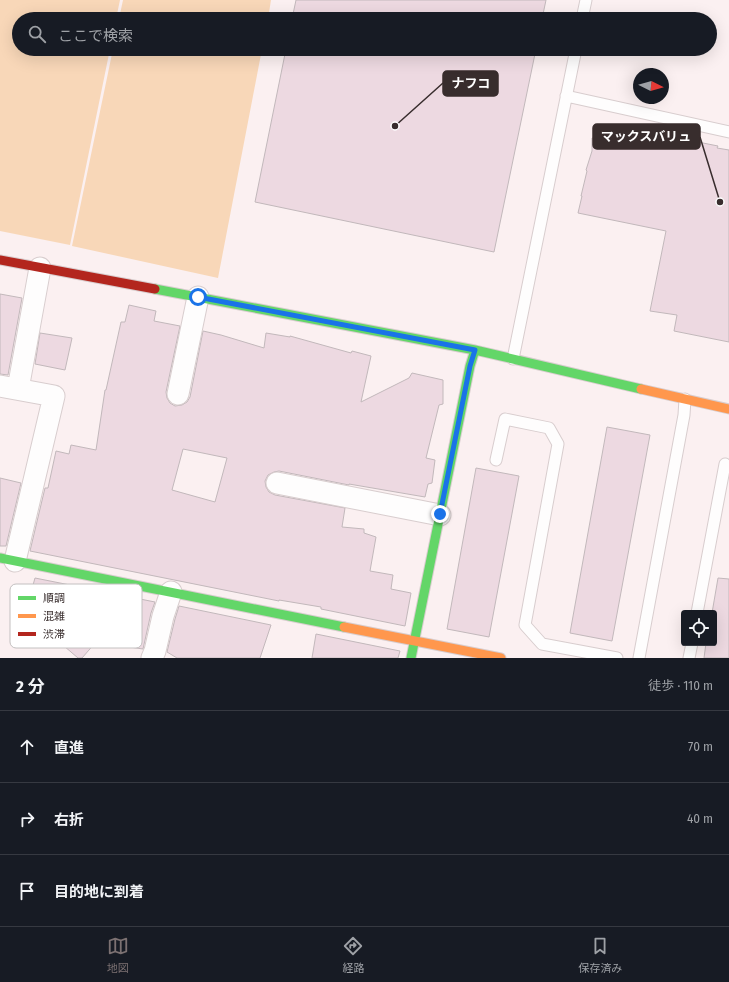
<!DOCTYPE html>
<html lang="ja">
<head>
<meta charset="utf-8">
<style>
	:root { --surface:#171b24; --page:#242831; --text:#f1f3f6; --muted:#9ea1a6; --line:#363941; --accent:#7c7172 }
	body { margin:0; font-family:"Fira Sans Condensed","Noto Sans JP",sans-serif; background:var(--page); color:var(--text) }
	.controls { position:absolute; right:12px; bottom:12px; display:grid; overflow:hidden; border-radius:4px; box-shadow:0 4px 16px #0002 }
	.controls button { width:36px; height:36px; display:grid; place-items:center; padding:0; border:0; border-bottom:1px solid var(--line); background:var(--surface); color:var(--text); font:20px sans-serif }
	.compass { position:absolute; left:633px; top:68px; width:36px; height:36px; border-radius:50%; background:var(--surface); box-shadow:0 4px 16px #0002; rotate:95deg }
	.stop { position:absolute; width:12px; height:12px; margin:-9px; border:3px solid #1a73e8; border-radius:50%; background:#fff }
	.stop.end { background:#1a73e8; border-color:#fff; box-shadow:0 1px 4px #0008 }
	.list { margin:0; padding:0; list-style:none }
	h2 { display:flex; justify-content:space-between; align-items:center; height:52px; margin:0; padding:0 16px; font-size:17px }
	h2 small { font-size:13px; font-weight:400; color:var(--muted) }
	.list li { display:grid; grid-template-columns:26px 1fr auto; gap:12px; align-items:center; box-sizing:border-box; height:72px; padding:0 16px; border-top:1px solid var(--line) }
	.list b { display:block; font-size:15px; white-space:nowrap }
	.list em { font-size:13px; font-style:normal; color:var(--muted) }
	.icon { flex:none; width:22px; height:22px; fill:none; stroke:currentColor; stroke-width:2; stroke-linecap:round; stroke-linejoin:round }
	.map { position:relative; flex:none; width:729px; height:658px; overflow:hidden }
	.search { position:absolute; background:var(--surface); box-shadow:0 4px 16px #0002; left:12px; right:12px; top:12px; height:44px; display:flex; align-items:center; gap:10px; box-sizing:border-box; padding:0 14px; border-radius:22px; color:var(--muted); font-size:15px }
	.sheet { height:268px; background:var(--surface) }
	nav { display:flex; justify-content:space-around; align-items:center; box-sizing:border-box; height:56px; border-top:1px solid var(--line); background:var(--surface); font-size:11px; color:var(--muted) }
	nav a { display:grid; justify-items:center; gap:2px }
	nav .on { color:var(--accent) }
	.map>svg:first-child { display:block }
</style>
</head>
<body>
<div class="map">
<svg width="729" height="658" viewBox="0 0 729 658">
	<rect width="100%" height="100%" fill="#fbf0f1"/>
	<!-- green -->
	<path fill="#f8d7b8" d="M0,0H120L116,19H19V49H110L70,245L0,231Z
		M123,0H271L268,19H119Z
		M113,49H262L218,278L72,246Z"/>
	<!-- building -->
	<path fill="#edd9e1" stroke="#c2b8bb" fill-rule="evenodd" d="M296,0H546L542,19H292Z
		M286,49H536L494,252L255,202Z
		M618,126L718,146L717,148L729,150V342L674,331L677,315L650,311L666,231L578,213L582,196H581L587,171L586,170L592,151V138L615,143Z
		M0,294L22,298L8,375L0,374Z
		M129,305L156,311L154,321L180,326L166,392L167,398L170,403L175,406L182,405L187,402L190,397L203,331L221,335L264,348L266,333L290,337V336L351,353L352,351L371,356L361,402L409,378L412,373L443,380V404L439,405L426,458L435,460L432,483L428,484L425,497L349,484V485L279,471L274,472L268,475L265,481L266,487L269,492L275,495L345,508L342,527L364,529V533L376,537L370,571L393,575L391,589L411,593L405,626L321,609V607L279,600V601L30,551L45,488H48L56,451L69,454L71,445L96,450L105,390H106L121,322H125ZM183,449L227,458L215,502L172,490Z
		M40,333L72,338L65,370L35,364Z
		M607,427L650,435L612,641L570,633Z
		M476,468L519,476L489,637L447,629Z
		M0,478L21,483L6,546H0Z
		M35,578L155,602L151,613L143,649L96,642L82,658H78L43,628L37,627V620L24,617Z
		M718,578L729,579V658H704L706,643H714V613H712Z
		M179,606L271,625L260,658H177L167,652L175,619Z
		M316,634L400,651L398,658H312Z"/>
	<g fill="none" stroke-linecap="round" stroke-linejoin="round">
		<defs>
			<path id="lane" d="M582,19L586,0
				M566,96L729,132
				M513,359L576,49
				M496,460L505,419L549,428L558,444L525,625L542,644L617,658
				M697,613L725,464
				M639,658L684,415L685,399
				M689,658L692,643"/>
			<path id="street" d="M0,386L54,396L15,561
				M18,389L40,268
				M178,394L198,297
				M277,483L440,515
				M152,658L155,651L163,616L171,592"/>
			<path id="fast" d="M155,289L475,350L641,389
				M0,558L344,627
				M411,658L470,366L475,350"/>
			<path id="slow" d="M641,389L729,409
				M344,627L501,658"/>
			<path id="jam" d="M0,260L155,289"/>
		</defs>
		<!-- lane casing -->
		<use href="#lane" stroke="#d8cdce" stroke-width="13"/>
		<!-- street casing -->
		<use href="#street" stroke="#d8cdce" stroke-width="23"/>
		<!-- fast casing -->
		<use href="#fast" stroke="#d8cdce" stroke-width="11"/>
		<!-- slow casing -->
		<use href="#slow" stroke="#d8cdce" stroke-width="11"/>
		<!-- jam casing -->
		<use href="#jam" stroke="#d8cdce" stroke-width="11"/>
		<!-- lane -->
		<use href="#lane" stroke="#fefdfd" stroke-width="11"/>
		<!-- street -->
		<use href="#street" stroke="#fefdfd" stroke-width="21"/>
		<!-- fast -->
		<use href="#fast" stroke="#63d668" stroke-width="9"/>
		<!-- slow -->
		<use href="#slow" stroke="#ff974d" stroke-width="9"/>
		<!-- jam -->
		<use href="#jam" stroke="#b3261e" stroke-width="9"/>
	</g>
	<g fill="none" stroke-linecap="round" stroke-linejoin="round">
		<!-- route -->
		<path stroke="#1a73e8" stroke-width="5" d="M198,297L475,350L470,366L440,514"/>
	</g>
	<!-- legend -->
	<rect x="10" y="584" width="132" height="64" rx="6" fill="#fff" stroke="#c3c0c0" stroke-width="1"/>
	<rect x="18" y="596" width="18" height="4" fill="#63d668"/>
	<rect x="18" y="614" width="18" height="4" fill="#ff974d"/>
	<rect x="18" y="632" width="18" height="4" fill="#b3261e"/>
	<g font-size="11" fill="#382d2d">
		<text x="43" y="602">順調</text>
		<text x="43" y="620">混雑</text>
		<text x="43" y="638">渋滞</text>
	</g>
	<!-- callouts -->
	<path fill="none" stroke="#382d2d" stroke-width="1.5" d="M395 126L443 83M720 202L700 137"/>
	<g fill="#382d2d" stroke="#fff" stroke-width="1.5">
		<circle cx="395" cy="126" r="4"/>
		<circle cx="720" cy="202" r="4"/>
	</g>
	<g fill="#382d2d" stroke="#382d2d" stroke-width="1.5">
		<rect x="443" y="71" width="55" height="25" rx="4"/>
		<rect x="593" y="124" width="107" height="25" rx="4"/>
	</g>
	<g font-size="13" text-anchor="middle" font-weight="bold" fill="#fff">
		<text x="471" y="88">ナフコ</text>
		<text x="646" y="141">マックスバリュ</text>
	</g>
</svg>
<div class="controls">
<button><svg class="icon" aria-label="locate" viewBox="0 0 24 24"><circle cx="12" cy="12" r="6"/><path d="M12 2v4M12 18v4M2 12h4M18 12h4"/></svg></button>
</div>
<svg class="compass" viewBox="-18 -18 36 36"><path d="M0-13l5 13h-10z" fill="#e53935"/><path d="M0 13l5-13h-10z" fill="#9ea1a6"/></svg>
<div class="stop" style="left:198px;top:297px"></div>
<div class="stop end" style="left:440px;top:514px"></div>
<div class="search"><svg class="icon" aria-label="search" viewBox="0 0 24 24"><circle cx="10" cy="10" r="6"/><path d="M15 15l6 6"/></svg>ここで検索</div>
</div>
<section class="sheet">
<h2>2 分<small>徒歩 · 110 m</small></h2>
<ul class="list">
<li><svg class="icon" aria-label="ahead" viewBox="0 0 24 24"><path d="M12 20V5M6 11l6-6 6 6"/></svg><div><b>直進</b></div><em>70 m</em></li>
<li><svg class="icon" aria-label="right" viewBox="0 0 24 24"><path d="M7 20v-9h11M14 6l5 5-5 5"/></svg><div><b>右折</b></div><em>40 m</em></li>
<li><svg class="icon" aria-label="arrive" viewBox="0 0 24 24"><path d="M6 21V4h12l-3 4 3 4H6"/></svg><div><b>目的地に到着</b></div></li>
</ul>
</section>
<nav>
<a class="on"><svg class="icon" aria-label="map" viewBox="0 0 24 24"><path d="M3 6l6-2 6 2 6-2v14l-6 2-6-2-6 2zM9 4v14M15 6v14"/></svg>地図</a>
<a><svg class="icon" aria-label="directions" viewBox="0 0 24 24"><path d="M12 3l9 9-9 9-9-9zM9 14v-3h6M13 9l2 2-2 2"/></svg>経路</a>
<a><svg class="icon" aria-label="saved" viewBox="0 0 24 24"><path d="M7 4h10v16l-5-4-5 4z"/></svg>保存済み</a>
</nav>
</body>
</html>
